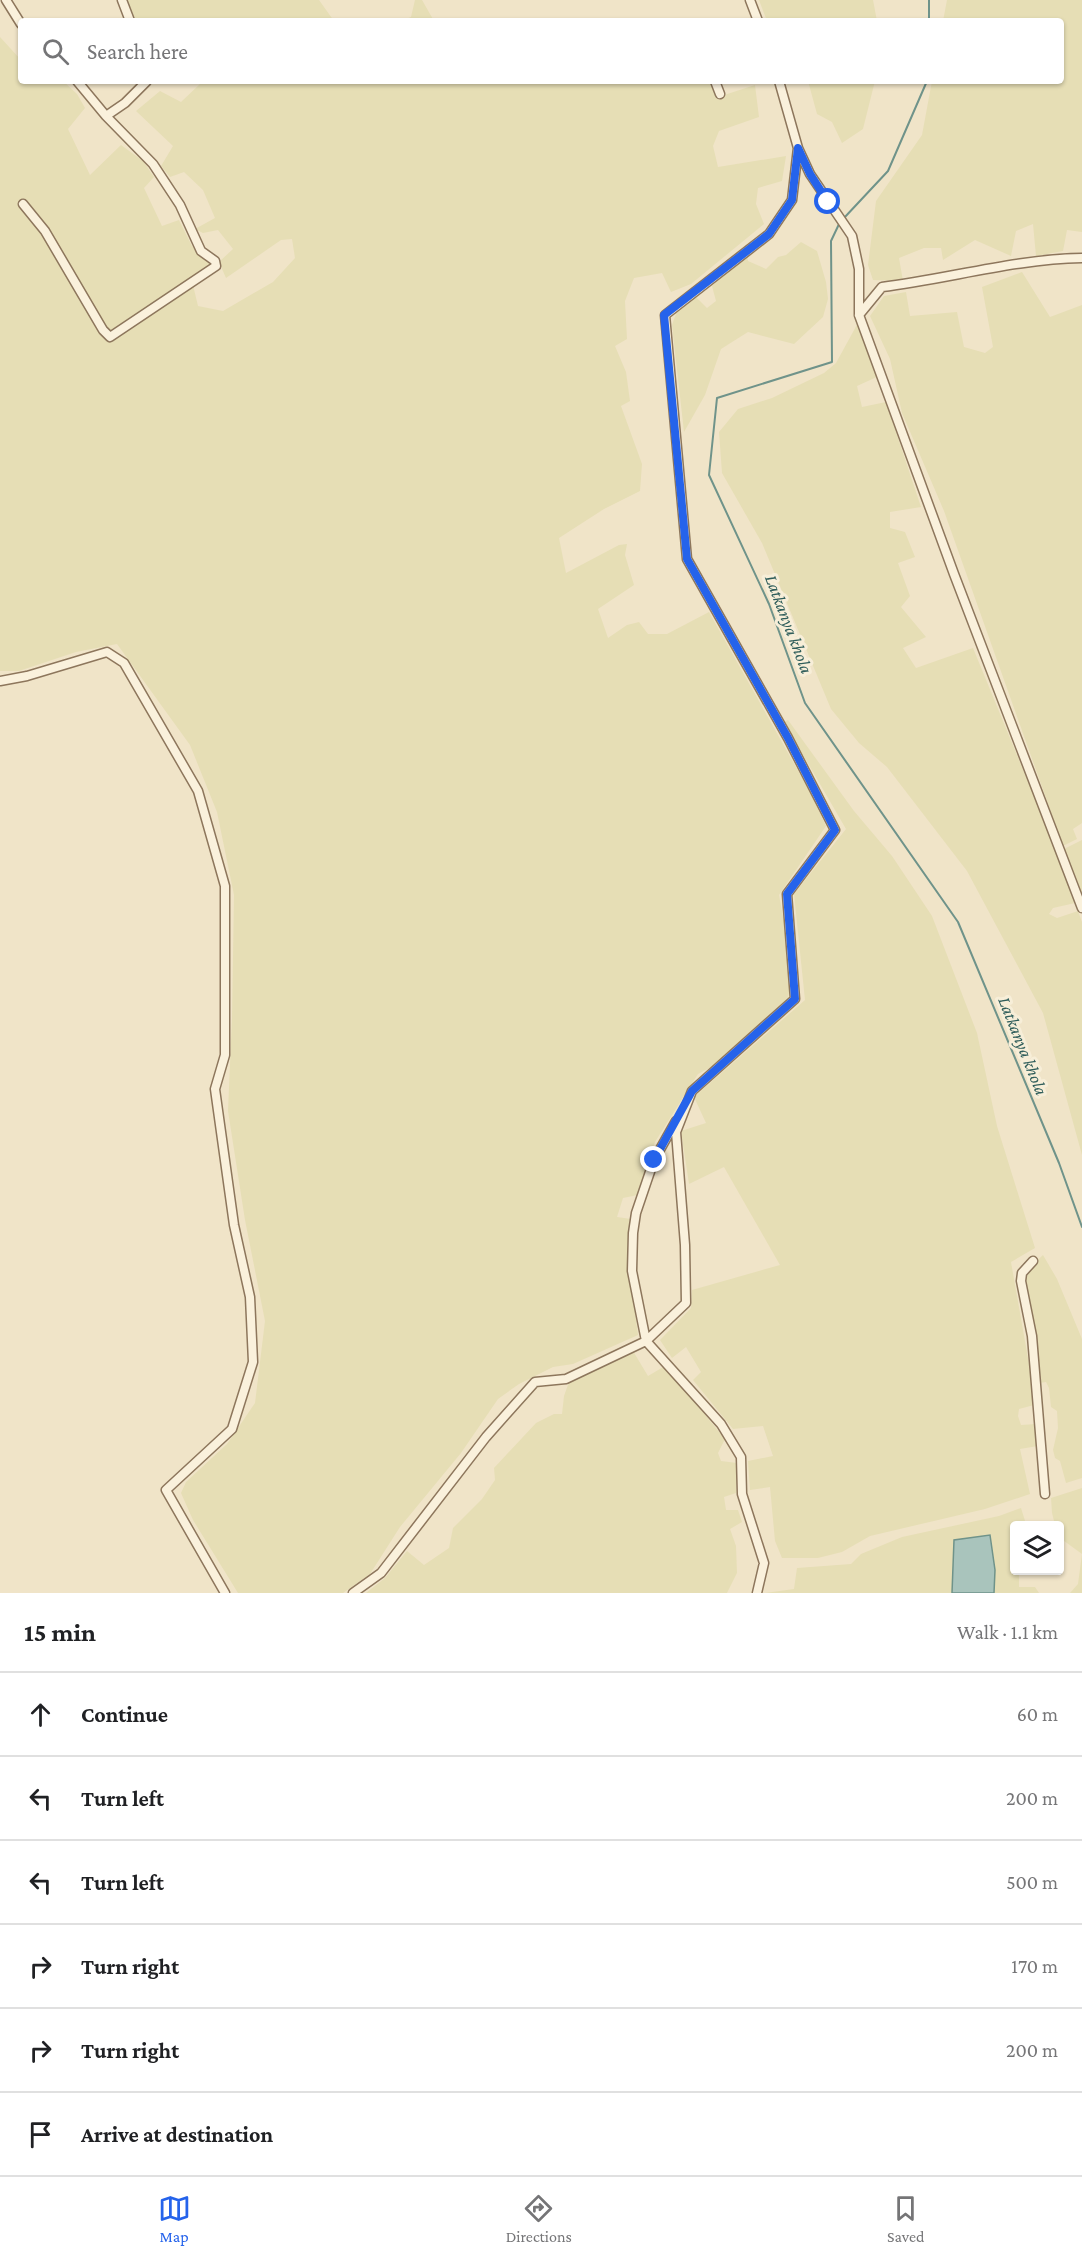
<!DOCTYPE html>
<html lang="en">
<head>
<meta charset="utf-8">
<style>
	:root { --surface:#fff; --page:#f2f2f2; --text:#202124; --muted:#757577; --line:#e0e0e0; --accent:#2563eb }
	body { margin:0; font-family:"Crimson Pro",serif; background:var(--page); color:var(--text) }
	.controls { position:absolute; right:18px; bottom:18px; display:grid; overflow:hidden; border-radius:6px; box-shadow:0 2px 4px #0004 }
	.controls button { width:54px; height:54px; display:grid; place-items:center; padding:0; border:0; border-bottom:2px solid var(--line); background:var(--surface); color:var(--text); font:30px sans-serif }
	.stop { position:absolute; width:18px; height:18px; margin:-14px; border:4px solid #2563eb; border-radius:50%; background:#fff }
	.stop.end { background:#2563eb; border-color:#fff; box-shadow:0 2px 6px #0008 }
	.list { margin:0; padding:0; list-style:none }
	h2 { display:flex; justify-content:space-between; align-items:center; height:78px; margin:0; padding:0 24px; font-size:26px }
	h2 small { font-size:20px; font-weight:400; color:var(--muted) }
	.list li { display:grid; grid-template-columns:39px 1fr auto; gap:18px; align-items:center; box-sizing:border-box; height:84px; padding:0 24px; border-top:2px solid var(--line) }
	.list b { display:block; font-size:22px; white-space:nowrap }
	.list em { font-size:20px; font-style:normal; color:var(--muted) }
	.icon { flex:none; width:33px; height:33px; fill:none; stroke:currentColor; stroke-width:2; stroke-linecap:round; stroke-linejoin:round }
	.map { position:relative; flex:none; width:1082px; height:1593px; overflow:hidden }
	.search { position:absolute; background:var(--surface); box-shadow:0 2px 4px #0004; left:18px; right:18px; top:18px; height:66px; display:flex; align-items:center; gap:15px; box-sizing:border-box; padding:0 21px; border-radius:6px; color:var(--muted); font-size:22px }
	.sheet { height:582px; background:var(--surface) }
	nav { display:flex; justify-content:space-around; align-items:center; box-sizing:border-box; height:84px; border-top:2px solid var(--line); background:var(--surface); font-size:16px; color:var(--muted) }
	nav a { display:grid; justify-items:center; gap:3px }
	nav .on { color:var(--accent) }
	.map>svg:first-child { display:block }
</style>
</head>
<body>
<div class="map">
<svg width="1082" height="1593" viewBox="0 0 1082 1593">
	<rect width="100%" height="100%" fill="#f0e4c8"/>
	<!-- farmland -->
	<path fill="#e6deb5" d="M127,0H319L334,21H136Z
		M415,0H422L434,21H401L411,17Z
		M759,0H873L877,21H767Z
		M947,0H1082V232L1067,230L1063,251L1036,256L1033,224L1016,231L1011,256L975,240L943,260L941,248H924L899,258L903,281L873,280L868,265L876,201L922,135L932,81H1061V21H943Z
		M0,37L21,60V81H63L77,94L85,108L68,129L90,175L121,145L143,161L154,177L144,188L162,226L179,220L192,246L211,263L192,281L198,306L223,311L273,282L295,258L292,239L281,240L226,278L219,262L233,249L218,230L203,233L195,229L215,218L203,190L184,172L170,177L161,166L173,146L136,111L160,91L181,102L201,83L200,81H710L718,97L755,85L759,117L719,131L713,146L718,167L786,156L782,181L758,188L756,204L764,224L691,284L671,292L662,273L634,278L625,301L627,339L615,346L626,372L630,401L621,406L642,464L640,491L604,509L559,538L566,573L619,545L627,544L625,555L634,585L598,609L608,638L627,625L639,622L648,634H667L709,612L810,792L826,826L779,895L789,948L791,982L788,998L715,1065L698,1074L655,1142L638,1195L623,1198L617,1217L631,1219L628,1258L638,1335L573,1364L553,1367L519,1384L498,1399L461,1453L400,1527L370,1574L343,1593H238L193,1520L181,1493L186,1482L227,1444L255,1403L265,1321L245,1220L228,1111L232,1018L234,895L217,812L190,745L117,644L76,652L19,671H0Z
		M808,81H875L863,129L842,143L832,122L817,114Z
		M801,242L817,251L826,282L828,299L823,317L794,344L748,332L721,349L705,395L684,432L672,325L678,308L696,297L707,308L716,301L712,286L747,254L748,261L766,269L778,257L786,255Z
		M1022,272L1050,317L1082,305V823L1073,829L1077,839L1063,846L944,511L902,413L890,359L870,316L884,296L906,292L910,316L957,312L964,347L985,353L993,347L982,287Z
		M859,321L879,376L857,386L862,407L886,402L921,507L890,512V528L905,532L915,557L898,563L910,596L901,607L926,637L903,648L916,668L973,648L1068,879L1075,903L1053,908L1049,914L1057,918L1078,911L1082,922V1155L1043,1013L967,871L887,767L859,743L831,709L762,543L722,473L719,432L738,409L772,398L824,373L836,363Z
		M788,720L854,811L892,856L932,916L977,1033L997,1126L1035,1248L1011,1262L1035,1398L1034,1405L1019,1409L1018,1416L1021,1425L1036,1424L1038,1446L1020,1449L1030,1494L985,1509L870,1536L842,1552L818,1558H782L775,1541L770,1487L750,1490L748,1461L773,1456L763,1426L733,1429L693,1380L701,1372L686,1347L672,1358L660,1340L691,1308L692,1290L780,1265L724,1167L689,1184L681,1131L706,1123L694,1097L805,1000L794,894L846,829L784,722Z
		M1082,840V894L1064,849Z
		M1043,1255L1057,1279L1082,1339V1478L1066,1483L1060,1461L1055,1458L1053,1450L1058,1428L1057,1411L1051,1407L1049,1388L1046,1382L1039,1383L1024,1280V1273Z
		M633,1351L648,1376L665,1366L725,1439L718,1453L721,1461L737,1463L736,1493L724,1497L726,1510H738L742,1522L730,1529L736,1546L737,1573L727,1593H366L385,1578L407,1551L424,1565L449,1548L453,1528L482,1499L495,1480L494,1468L536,1423L554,1414H562L564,1396L569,1382Z
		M1082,1488V1593H1070L1078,1584L1082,1554L1060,1538V1526L1055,1525L1052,1513L1051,1498Z
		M1021,1508L1026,1524L1037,1525L1014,1526V1570L1019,1571V1587H1035L1039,1593H765L794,1589L797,1568L851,1564L861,1554L902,1537L999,1516Z"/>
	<!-- water -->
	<path fill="#a9c4bc" stroke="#6f938a" stroke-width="1.5" d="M990,1535L995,1570L994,1593H952L954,1540Z"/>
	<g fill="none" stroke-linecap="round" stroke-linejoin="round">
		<!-- stream -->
		<path stroke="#6f938a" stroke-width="2" d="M929,0V21
			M844,218L888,171L927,81
			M840,222L831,241L832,362L717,398L709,475L769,604L805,703L958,922L1059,1163L1082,1227"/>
		<defs>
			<path id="minor" d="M6,0L21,24
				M122,0L130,21
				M750,0L758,21
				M77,81L106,116L125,103L147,81
				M715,81L720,94
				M779,81L798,148L810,174L852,236L859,269V315L954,574L1082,908
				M23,204L45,231L103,330L110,337L216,266L215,261L201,251L180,205L153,164L106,116
				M859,315L882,287C948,279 1015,259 1082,258
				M0,681L27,676L107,652L124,663L198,791L225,886V1055L215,1089L234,1225L250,1297L253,1362L232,1429L166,1490L225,1593
				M676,1121L654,1160L636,1213L633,1233L632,1271L646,1341L721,1424L741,1457L742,1494L764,1563L757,1593
				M1033,1261L1022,1273L1021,1281L1032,1336L1045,1494
				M353,1593L381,1573L486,1437L535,1382L566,1379L646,1341L686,1303L685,1245L676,1132L692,1091L795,999L787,894L835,830L788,738L687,559L665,315L769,234L792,200L798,148"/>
		</defs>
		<!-- minor casing -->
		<use href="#minor" stroke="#8d765c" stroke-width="11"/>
		<!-- minor -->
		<use href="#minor" stroke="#faf1dc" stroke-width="8"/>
	</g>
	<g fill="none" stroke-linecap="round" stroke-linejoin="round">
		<!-- route -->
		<path stroke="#2563eb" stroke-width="8" d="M654,1160L692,1091L795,999L787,894L835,830L788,738L687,559L664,315L769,234L792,200L798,148L810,174L828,202"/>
	</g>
	<g text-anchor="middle" stroke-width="6" stroke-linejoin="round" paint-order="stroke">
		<!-- water labels -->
		<g font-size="18" font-style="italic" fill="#2f5d5a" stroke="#f7eed8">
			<text transform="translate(789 624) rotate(69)" y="6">Latkanya khola</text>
			<text transform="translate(1023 1046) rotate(68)" y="6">Latkanya khola</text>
		</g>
	</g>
</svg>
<div class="controls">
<button><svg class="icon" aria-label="layers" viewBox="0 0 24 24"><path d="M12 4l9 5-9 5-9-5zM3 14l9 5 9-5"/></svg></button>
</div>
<div class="stop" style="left:828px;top:202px"></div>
<div class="stop end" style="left:654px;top:1160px"></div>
<div class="search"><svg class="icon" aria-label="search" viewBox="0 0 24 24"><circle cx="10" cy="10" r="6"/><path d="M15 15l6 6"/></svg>Search here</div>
</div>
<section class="sheet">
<h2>15 min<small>Walk · 1.1 km</small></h2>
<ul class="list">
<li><svg class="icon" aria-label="ahead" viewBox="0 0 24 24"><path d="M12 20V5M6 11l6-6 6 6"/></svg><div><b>Continue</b></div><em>60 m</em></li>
<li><svg class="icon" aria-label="left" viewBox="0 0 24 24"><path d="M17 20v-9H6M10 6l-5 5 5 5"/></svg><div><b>Turn left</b></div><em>200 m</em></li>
<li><svg class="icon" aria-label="left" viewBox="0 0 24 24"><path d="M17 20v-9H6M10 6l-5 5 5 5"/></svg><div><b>Turn left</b></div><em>500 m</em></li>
<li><svg class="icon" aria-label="right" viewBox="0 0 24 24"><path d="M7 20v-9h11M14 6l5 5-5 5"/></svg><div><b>Turn right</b></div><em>170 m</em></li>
<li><svg class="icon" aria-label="right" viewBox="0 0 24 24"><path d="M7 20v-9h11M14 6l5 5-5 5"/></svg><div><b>Turn right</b></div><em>200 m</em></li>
<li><svg class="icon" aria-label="arrive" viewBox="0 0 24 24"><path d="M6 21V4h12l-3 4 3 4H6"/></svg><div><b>Arrive at destination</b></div></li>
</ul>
</section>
<nav>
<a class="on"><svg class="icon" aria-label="map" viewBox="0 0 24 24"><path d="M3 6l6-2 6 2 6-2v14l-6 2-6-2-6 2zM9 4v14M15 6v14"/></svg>Map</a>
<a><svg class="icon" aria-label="directions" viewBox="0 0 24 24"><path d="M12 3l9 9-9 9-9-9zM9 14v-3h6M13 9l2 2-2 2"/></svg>Directions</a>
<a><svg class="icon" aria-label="saved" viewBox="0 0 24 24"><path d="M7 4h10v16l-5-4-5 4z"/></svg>Saved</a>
</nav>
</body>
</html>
